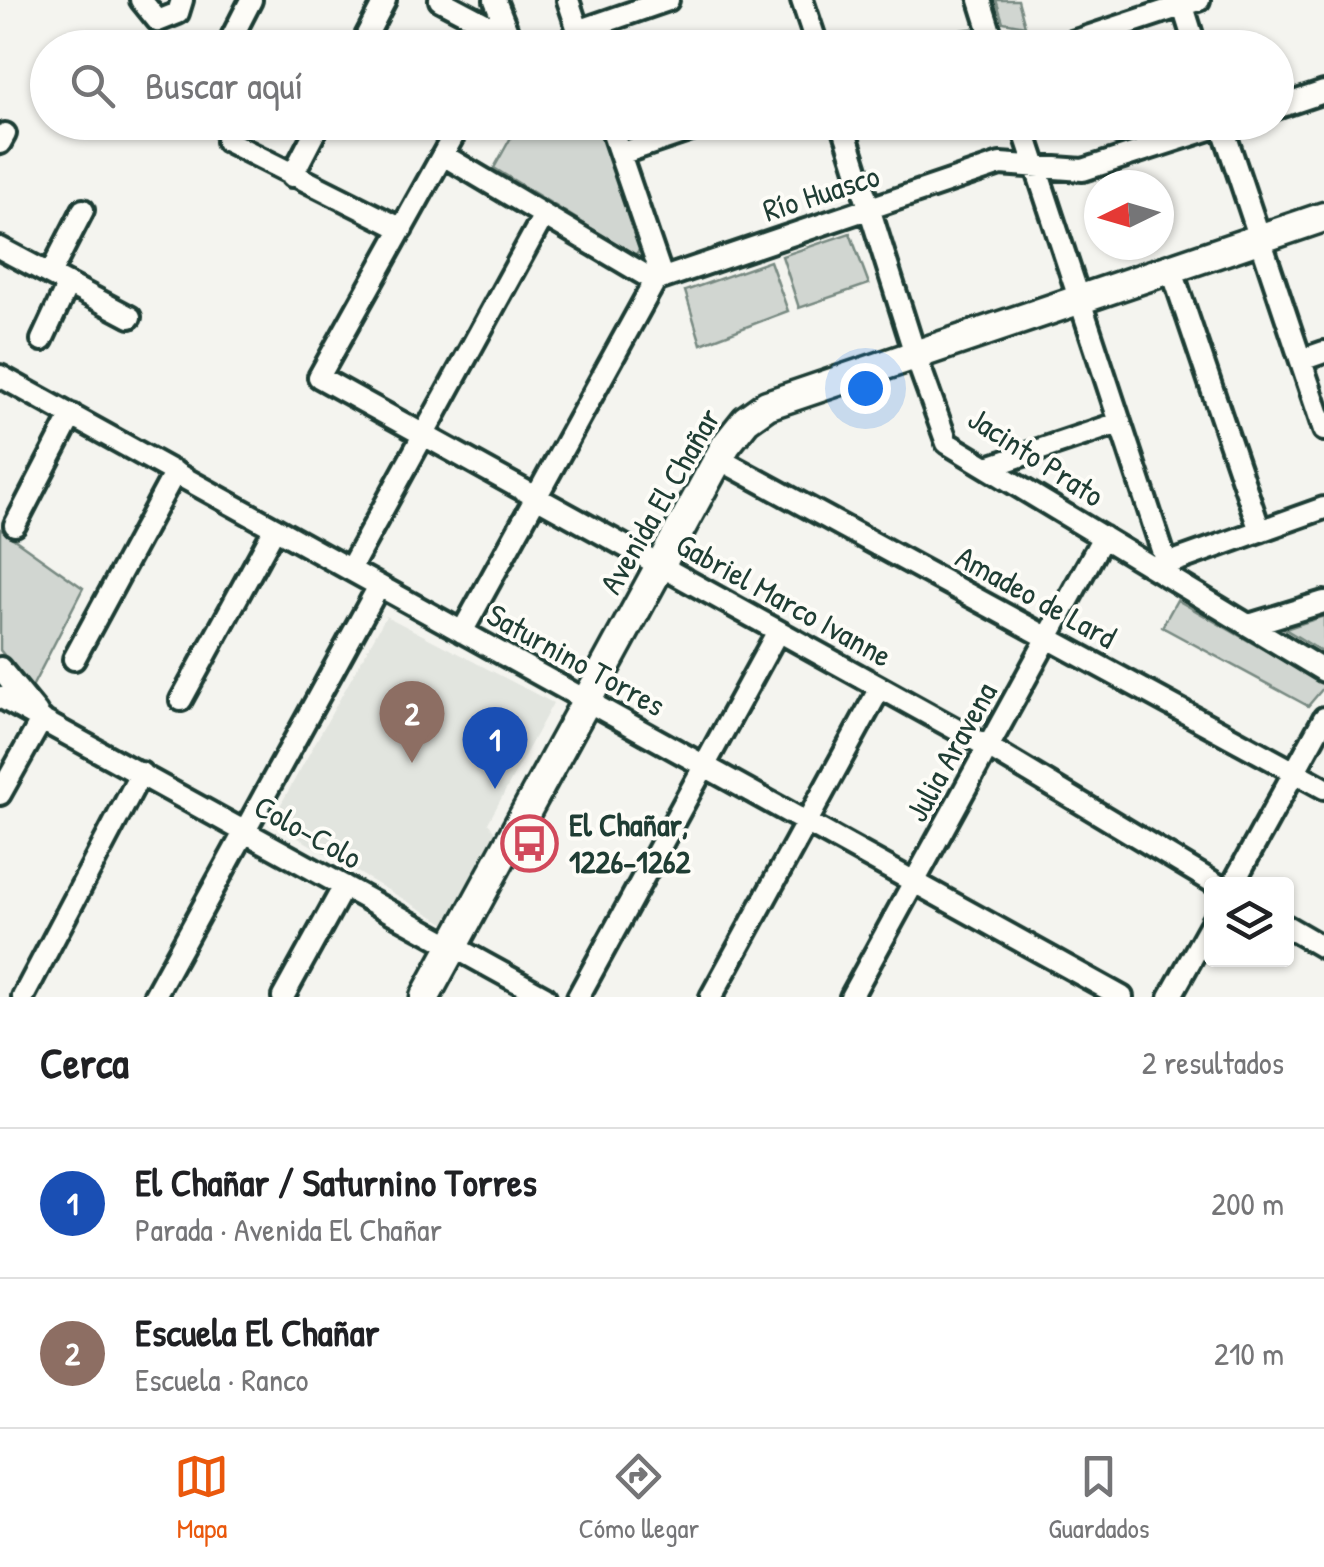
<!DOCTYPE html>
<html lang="es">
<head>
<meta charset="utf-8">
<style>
	:root { --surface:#fff; --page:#f2f2f2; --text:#202124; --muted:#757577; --line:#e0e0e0; --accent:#ea580c }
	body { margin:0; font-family:"Patrick Hand",sans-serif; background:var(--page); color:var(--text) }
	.controls { position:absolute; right:30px; bottom:30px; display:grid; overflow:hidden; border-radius:10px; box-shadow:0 2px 8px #0004 }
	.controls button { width:90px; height:90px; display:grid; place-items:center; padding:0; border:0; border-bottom:2px solid var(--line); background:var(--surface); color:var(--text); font:50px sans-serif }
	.compass { position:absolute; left:1084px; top:170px; width:90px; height:90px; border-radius:50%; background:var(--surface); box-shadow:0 2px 8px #0004; rotate:265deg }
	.you { position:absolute; left:865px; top:388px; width:35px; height:35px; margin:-25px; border:8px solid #fff; border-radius:50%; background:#1a73e8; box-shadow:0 0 0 15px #1a73e833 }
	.badge { display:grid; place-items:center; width:65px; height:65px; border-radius:50%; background:var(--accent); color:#fff; font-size:32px; font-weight:700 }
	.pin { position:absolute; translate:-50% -82px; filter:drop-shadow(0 2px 5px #0008) }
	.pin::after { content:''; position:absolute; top:52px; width:35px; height:30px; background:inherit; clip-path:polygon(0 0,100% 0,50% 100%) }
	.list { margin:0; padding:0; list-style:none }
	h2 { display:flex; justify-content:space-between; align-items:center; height:130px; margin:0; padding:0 40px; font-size:42px }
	h2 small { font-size:32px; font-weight:400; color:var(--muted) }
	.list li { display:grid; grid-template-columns:65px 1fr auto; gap:30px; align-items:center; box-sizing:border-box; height:150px; padding:0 40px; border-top:2px solid var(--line) }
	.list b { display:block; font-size:38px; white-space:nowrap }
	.list p { margin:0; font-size:32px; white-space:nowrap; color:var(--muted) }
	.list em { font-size:32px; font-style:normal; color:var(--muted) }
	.icon { flex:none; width:55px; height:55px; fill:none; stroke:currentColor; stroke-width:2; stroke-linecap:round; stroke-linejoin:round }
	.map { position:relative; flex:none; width:1324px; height:997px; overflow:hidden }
	.search { position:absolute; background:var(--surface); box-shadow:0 2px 8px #0004; left:30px; right:30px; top:30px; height:110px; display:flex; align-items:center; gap:25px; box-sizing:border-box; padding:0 35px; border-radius:55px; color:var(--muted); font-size:38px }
	.sheet { height:430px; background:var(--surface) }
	nav { display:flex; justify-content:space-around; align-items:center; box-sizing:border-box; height:140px; border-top:2px solid var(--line); background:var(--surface); font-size:28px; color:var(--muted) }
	nav a { display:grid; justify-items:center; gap:5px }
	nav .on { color:var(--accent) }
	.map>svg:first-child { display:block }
</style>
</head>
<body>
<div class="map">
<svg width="1324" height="997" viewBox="0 0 1324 997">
	<rect width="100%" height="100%" fill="#f4f4ef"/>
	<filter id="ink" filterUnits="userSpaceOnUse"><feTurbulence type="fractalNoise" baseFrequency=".01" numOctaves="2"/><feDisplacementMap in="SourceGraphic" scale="20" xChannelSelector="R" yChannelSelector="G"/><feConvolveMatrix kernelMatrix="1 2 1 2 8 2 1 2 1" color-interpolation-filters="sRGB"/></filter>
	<g filter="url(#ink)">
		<!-- built -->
		<path fill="#e2e5df" d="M386,616L553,703L488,823L497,834L448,925L271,822Z"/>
		<!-- green -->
		<path fill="#d1d6d1" stroke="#788a82" stroke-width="2.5" d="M996,0H1018L1025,26L1003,22Z
			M519,123H597L640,249L635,255L494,168Z
			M850,233L869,284L799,308L782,256Z
			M770,261L788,311L701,344L685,291Z
			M0,529L83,588L31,689L0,650Z
			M1177,600L1324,684V687L1308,706L1162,627Z
			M1324,616V653L1285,629Z"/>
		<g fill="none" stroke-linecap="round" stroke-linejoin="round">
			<defs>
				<path id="street" d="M141,0L158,21L178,13L182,0
					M440,0L531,48
					M495,0L509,36L507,41
					M568,0L584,48
					M802,0L818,48
					M980,0L995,48
					M1181,0L1196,48
					M578,31L668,0
					M232,37L251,0
					M360,48L385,0
					M942,48C969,38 994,41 1022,48
					M1054,48L1199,0
					M1276,108L1324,92
					M461,122L319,377L988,747L1216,884
					M609,122L662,277
					M842,122L916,357L947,443L1324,671
					M1021,122L1171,577
					M1221,122L1324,430
					M227,141L402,229
					M0,143L5,134
					M620,154L715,122
					M443,155L655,281L1000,164L1083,170L1232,122
					M292,176L320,122
					M0,248L130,317
					M1171,268L1260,531
					M50,274L83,210
					M42,340L68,284
					M1301,360L1324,352
					M0,376L1122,997
					M719,459L1324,788
					M988,467L1119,423
					M15,525L72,415
					M1167,564L1324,508
					M350,569L544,215
					M1249,625L1324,602
					M462,632L655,281
					M74,659L175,472
					M0,668L37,713
					M0,697L545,997
					M181,700L275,528
					M0,794L42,719
					M1233,884L1324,718
					M1286,926L1324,948
					M23,997L141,773
					M154,997L379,586
					M283,997L344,886
					M578,997L778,631
					M711,997L880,688
					M851,997L1103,537
					M1170,997L1212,922"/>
				<path id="secondary" d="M425,997L726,445L746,420L767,405L1324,217"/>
			</defs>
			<!-- street casing -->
			<use href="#street" stroke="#1f3d34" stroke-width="28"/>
			<!-- secondary casing -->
			<use href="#secondary" stroke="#1f3d34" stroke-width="35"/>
			<!-- street -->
			<use href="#street" stroke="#fdfcf7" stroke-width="20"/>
			<!-- secondary -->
			<use href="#secondary" stroke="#fdfcf7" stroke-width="28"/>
		</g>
	</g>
	<!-- icons -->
	<defs>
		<symbol id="bus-ring" viewBox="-11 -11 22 22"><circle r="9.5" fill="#fdfcf7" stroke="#d1495b" stroke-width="1.5"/><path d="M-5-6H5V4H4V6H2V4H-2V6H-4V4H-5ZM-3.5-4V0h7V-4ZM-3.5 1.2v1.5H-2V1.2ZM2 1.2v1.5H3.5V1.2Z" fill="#d1495b"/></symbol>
	</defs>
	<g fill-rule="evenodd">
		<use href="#bus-ring" x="498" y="812" width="63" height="63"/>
	</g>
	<g text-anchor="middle" stroke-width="8" stroke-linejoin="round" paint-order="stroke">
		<!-- street labels -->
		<g font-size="32" fill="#1f3d34" stroke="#fdfcf7">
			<text transform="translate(821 193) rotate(-18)" y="11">Río Huasco</text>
			<text transform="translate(1036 457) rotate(33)" y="11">Jacinto Prato</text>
			<text transform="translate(660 501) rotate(-60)" y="11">Avenida El Chañar</text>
			<text transform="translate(1036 597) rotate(29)" y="11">Amadeo de Lard</text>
			<text transform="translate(784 600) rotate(29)" y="11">Gabriel Marco Ivanne</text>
			<text transform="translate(576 660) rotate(29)" y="11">Saturnino Torres</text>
			<text transform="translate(951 752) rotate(-61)" y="11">Julia Aravena</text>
			<text transform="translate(308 832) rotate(29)" y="11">Colo-Colo</text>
		</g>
		<!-- poi labels -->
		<g font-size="32" font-weight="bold" fill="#1f3d34" stroke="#fdfcf7" text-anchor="start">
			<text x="569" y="836">El Chañar,<tspan x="569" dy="37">1226-1262</tspan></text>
		</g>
	</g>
</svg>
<div class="controls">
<button><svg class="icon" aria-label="layers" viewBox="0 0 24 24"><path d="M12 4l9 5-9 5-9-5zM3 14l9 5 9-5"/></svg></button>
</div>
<svg class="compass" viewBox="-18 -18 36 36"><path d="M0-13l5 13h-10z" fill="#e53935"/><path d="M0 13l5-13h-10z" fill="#757577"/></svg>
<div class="you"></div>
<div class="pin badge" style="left:495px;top:789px;background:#1a4fb4">1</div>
<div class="pin badge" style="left:412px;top:763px;background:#8d6e63">2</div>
<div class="search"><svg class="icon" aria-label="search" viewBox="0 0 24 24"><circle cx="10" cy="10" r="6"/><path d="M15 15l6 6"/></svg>Buscar aquí</div>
</div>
<section class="sheet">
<h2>Cerca<small>2 resultados</small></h2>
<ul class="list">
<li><span class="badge" style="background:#1a4fb4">1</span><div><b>El Chañar / Saturnino Torres</b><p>Parada · Avenida El Chañar</p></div><em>200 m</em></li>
<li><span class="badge" style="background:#8d6e63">2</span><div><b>Escuela El Chañar</b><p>Escuela · Ranco</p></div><em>210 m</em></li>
</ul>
</section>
<nav>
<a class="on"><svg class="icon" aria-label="map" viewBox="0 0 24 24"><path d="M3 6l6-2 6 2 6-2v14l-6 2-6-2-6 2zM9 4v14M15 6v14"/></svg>Mapa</a>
<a><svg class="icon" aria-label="directions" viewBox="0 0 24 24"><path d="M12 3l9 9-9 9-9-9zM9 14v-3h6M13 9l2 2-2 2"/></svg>Cómo llegar</a>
<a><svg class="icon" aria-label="saved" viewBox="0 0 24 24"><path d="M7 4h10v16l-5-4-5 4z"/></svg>Guardados</a>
</nav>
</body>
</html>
